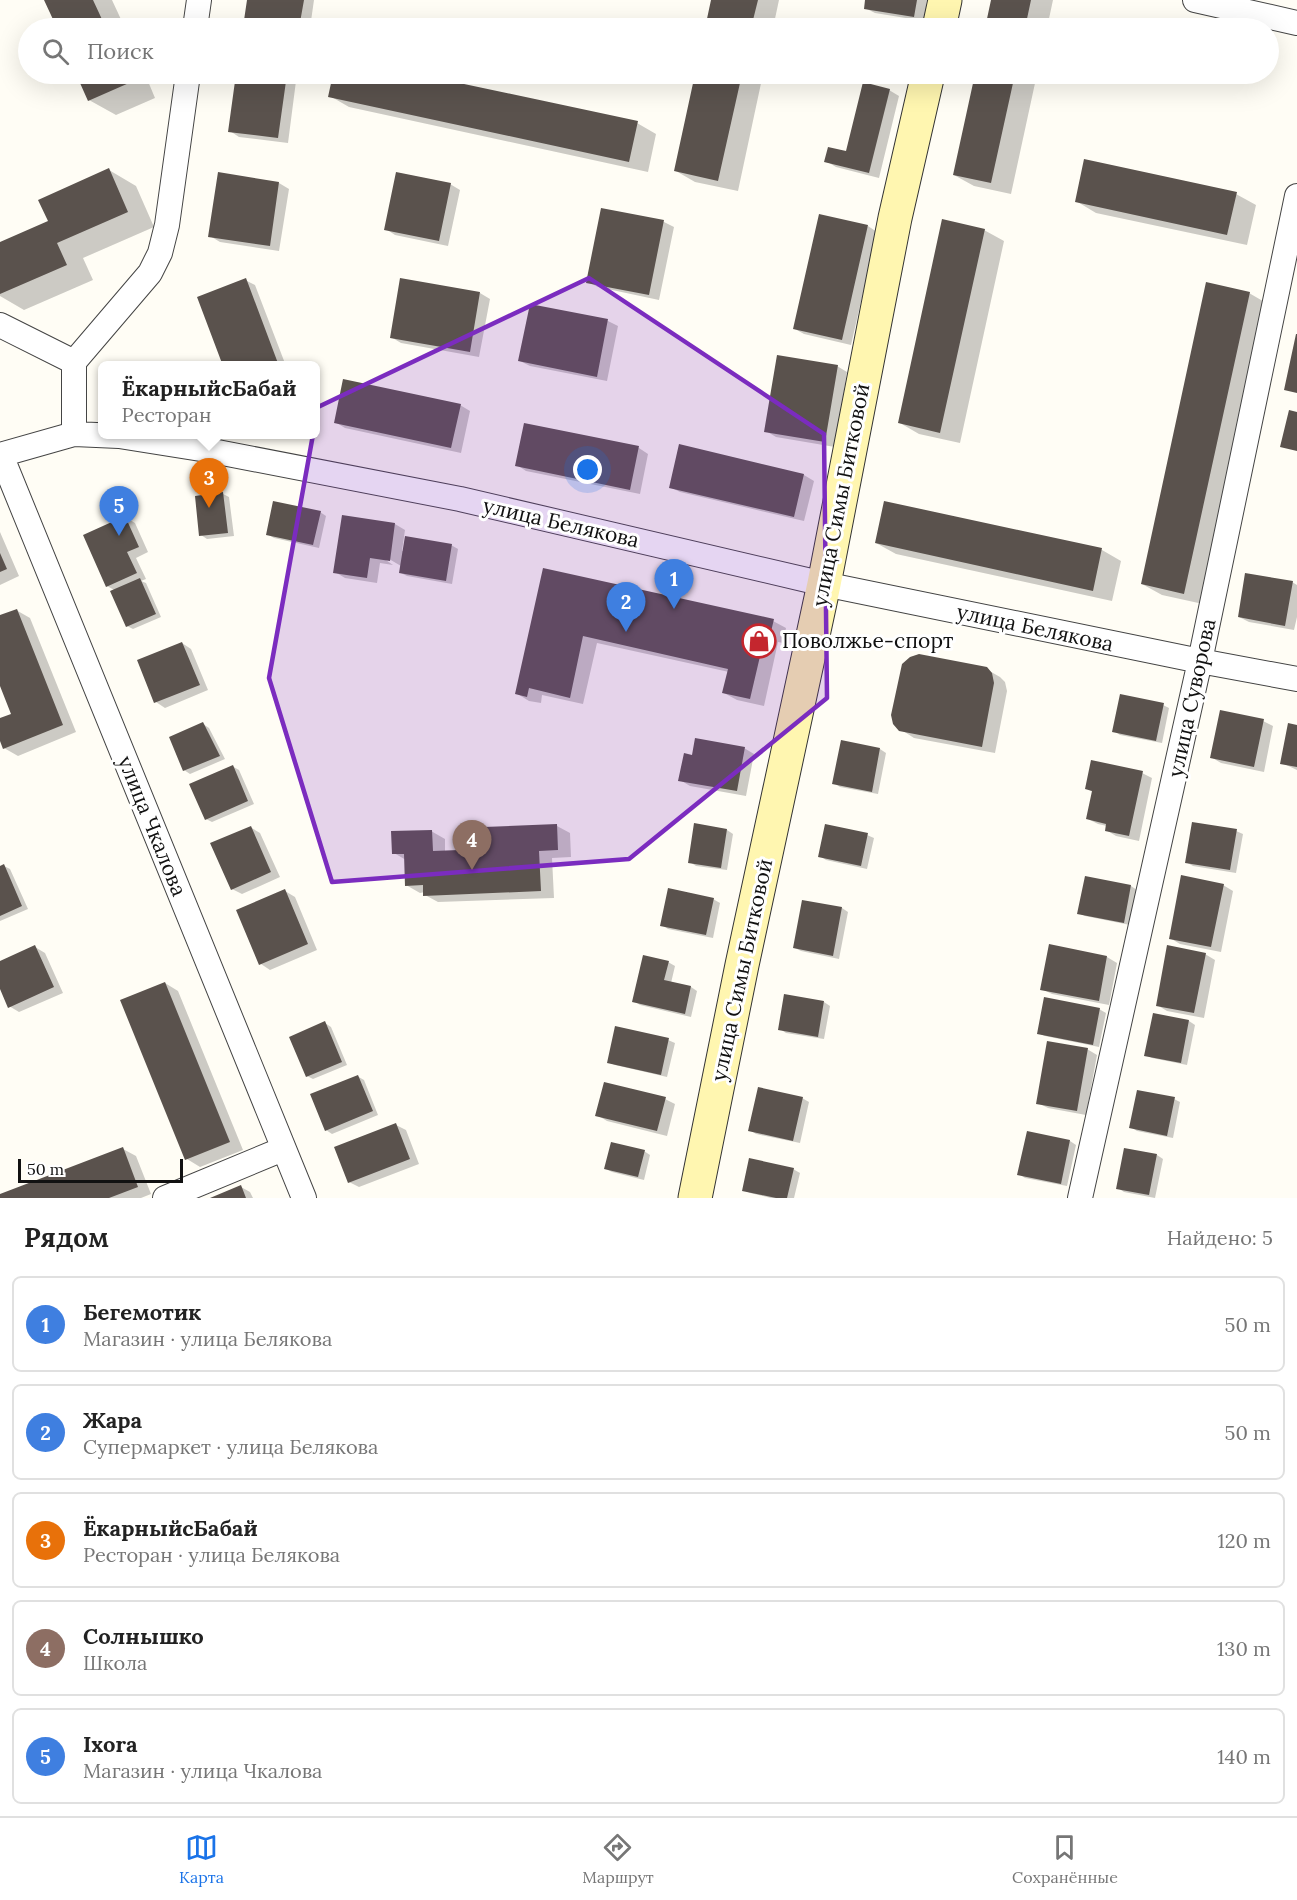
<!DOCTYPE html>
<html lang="ru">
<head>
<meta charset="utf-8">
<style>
	:root { --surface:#fff; --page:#f6f6f6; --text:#222; --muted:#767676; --line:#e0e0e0; --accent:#1a73e8 }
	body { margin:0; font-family:Lora,serif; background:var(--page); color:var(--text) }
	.scale { position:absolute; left:18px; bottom:15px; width:165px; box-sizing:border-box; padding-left:6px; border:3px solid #111; border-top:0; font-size:16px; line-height:21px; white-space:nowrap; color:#111; -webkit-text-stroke:4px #fff; paint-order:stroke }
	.you { position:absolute; left:588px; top:470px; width:21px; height:21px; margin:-15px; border:4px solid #fff; border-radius:50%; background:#1a73e8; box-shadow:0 0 0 9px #1a73e833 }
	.badge { display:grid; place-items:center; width:39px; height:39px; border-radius:50%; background:var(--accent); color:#fff; font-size:20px; font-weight:700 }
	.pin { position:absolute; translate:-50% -50px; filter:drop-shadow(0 2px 3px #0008) }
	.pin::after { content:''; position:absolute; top:32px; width:21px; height:18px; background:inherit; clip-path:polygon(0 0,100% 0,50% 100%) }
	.popup { position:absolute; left:98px; top:361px; width:222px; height:78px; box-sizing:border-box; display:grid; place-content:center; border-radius:9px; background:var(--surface); filter:drop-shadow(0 2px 4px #0005); font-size:20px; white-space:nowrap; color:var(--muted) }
	.popup b { font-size:22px; color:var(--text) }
	.popup::after { content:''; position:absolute; left:50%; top:100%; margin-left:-12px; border:12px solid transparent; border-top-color:var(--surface) }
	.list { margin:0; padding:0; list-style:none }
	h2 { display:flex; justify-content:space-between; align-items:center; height:78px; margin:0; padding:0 24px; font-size:26px }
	h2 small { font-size:20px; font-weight:400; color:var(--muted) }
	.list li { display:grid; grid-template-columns:39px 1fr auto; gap:18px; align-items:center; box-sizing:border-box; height:96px; margin:0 12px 12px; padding:0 12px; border:2px solid var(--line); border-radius:9px }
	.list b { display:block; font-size:22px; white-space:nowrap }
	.list p { margin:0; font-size:20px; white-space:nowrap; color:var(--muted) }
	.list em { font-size:20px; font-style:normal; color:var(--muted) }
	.icon { flex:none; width:33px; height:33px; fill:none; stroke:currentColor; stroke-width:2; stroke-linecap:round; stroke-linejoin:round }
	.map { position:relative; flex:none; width:1297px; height:1198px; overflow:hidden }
	.search { position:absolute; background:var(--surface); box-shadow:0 6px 24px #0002; left:18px; right:18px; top:18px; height:66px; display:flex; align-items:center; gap:15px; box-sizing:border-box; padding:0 21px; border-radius:33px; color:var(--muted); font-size:22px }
	.sheet { height:618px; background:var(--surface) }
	nav { display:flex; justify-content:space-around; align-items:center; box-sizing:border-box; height:84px; border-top:2px solid var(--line); background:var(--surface); font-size:16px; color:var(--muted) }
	nav a { display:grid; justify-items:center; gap:3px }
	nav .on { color:var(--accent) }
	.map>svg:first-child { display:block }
</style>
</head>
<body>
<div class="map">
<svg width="1297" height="1198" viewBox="0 0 1297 1198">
	<rect width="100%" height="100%" fill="#fffdf5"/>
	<!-- shadow -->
	<path fill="#0003" d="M46,0H112L125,28H58Z
		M249,0H314L310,28H249L245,26Z
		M713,0H779L773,28H706Z
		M867,0H927L924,21L875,13L865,8Z
		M992,0H1053L1047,28H986Z
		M78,74H145L155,98L116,115L89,100Z
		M238,74H271L286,76L296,81L288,143L239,137L230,131Z
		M335,74H410L637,123L656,134L648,172L349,107L330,96Z
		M697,74H763L738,191L695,182L676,171Z
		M976,74H1037L1011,194L974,186L954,175Z
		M889,90L899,96L879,178L836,167L826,161L847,153Z
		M109,170L136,186L154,227L83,258L93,280L24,310L0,296V244L50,222Z
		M219,174L279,183L289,189L279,251L220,242L210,236Z
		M450,184L460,190L448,246L395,235L386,229Z
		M1236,194L1256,205L1247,245L1096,213L1076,201Z
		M602,209L664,222L674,227L659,300L598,287L588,282Z
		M868,226L877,232L851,345L804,334L795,329Z
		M984,230L1004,241L960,443L919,434L900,423Z
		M245,280L255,285L286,366H225Z
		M480,293L490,299L479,357L401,343L391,337Z
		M1249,293L1268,304L1203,604L1162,595L1142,584Z
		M531,306L608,321L618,326L607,381L530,366L520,361Z
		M837,366L847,372L835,447L776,437L766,431Z
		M460,405L470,411L461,453L345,428L335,422Z
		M525,425L639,448L648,454L640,494L526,471L517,465Z
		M680,446L804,475L814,481L804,521L680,492L670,487Z
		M223,494L229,497L234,536L207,539L201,535Z
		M885,503L1102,550L1121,561L1112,601L896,554L876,543Z
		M320,512L326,516L319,548L274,538L267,534Z
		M125,517L135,523L148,552L136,558L146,579L141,581L146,583L161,617L133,629L127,626L116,591L107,586Z
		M343,517L395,524L405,530L402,551L451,545L458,549L452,584L407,576L401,573V566L384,556L383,558L393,565L380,563L377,583L345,578L335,572Z
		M0,532L19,576L0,585Z
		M544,570L773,621L786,628L783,643L778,642L764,706L737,700L724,693L729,672L597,643L583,704L542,695L541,703L529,701L516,693Z
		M1292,582L1297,585V617L1294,630L1249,622L1239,617Z
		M16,610L30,618L76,732L18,756L4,748L0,737V720L13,715L0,682V617Z
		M182,643L191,649L208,690L165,708L156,702Z
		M986,669L1000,677L1005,682L1007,691L995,753L914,738L900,729Z
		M1163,705L1169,708L1162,743L1120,735L1114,731Z
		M1263,721L1273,726L1264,772L1221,763L1211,757Z
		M203,724L209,728L225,759L190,774L184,770Z
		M1297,727V770L1282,763Z
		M744,748L754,754L746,796L690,786L680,780L694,757Z
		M880,749L886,753L878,794L840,787L834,783Z
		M232,766L239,770L254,804L212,822L206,819Z
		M1142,773L1152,778L1139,841L1116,836L1106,830L1107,826L1098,824L1088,819L1093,792L1086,788Z
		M695,825L727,830L733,834L727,870L696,866L690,862Z
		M557,826L570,833L571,857L552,858L554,898L438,902L425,895V892L420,893L406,885V860L394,853L431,831L445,839V852L486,850Z
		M250,827L260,833L280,877L242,894L232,889Z
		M1236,831L1243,834L1236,873L1193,866L1186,862Z
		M867,835L874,838L867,869L826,860L820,856Z
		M4,866L10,869L28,909L0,921V867Z
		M1086,878L1131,886L1137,890L1130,925L1085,916L1079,913Z
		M1223,885L1233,891L1221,952L1180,944L1170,938Z
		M285,891L295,897L317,950L270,970L261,964Z
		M713,899L720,903L713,938L668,929L662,925Z
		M804,901L842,908L848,912L839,959L801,951L795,948Z
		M1050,946L1107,957L1117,963L1109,1005L1052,994L1042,989Z
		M35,947L45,953L63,993L19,1012L9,1006L0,985V962Z
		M1205,954L1215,960L1204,1018L1167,1011L1157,1005Z
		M668,962L675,966L671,983L691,987L697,991L691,1017L640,1005L634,1001Z
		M165,983L178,991L243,1150L200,1167L187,1159L122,1001Z
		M824,1002L830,1006L824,1039L786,1033L780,1029Z
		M1099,1009L1106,1013L1099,1047L1045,1036L1038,1033Z
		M1154,1014L1189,1021L1195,1025L1187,1065L1152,1058L1146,1055Z
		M325,1023L331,1027L347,1065L313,1079L307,1076Z
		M668,1040L675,1043L667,1077L615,1065L608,1062Z
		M1087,1049L1097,1055L1086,1115L1048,1108L1038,1103Z
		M357,1076L364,1080L378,1115L332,1134L326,1130Z
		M802,1098L809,1102L800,1143L756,1134L750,1130Z
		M665,1099L675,1104L667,1136L607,1121L597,1115Z
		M1174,1099L1180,1102L1173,1138L1137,1131L1131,1127Z
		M396,1125L406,1130L419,1164L359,1187L349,1182Z
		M1070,1141L1076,1145L1067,1186L1025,1178L1019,1174Z
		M123,1149L136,1156L151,1194L141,1198H0V1195Z
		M644,1151L650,1155L644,1180L612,1172L606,1169Z
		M1157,1155L1163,1159L1155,1198L1124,1192L1118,1188Z
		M793,1169L800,1173L794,1198H771L750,1193L744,1190Z
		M241,1187L250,1192L253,1198H214Z"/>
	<!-- building -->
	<path fill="#5a524d" d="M44,0H93L106,28H57Z
		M247,0H304L299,28H256L243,27Z
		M711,0H758L751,28H705Z
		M865,0H917L914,17L864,9Z
		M991,0H1031L1025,28H985Z
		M76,74H125L129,83L88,101Z
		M236,74H287L278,138L228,132Z
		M333,74H417L638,121L629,162L328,97Z
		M695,74H742L718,181L674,171Z
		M975,74H1015L991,183L953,175Z
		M863,82L890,89L869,173L824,162L828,147L846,151Z
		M1084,159L1237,192L1227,235L1075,202Z
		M109,168L128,212L57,243L67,265L0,294V242L48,221L38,200Z
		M218,172L279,182L270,246L208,237Z
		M396,172L451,183L439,241L384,230Z
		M601,208L664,220L649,295L586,283Z
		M819,214L868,225L842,340L793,329Z
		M942,219L985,229L940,433L898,423Z
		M246,278L279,366H223L197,297Z
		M400,278L480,292L470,352L390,338Z
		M1206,282L1250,292L1184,594L1141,584Z
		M530,304L608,319L597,377L518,361Z
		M1296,334H1297V393L1284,390Z
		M777,355L838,365L825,442L764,432Z
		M343,379L461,404L451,448L334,423Z
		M1289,410L1297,412V451L1280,447Z
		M524,423L639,446L630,490L515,466Z
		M679,444L804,474L794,517L669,488Z
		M223,492L228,533L199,536L195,496Z
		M273,501L321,511L313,545L266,535Z
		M884,501L1102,548L1093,591L875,543Z
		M342,515L395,523L390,561L370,558L367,578L333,573Z
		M125,516L139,547L127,552L137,573L106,587L83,535Z
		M405,536L452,544L446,581L399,573Z
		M0,553L7,569L0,572Z
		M543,568L774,619L770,636L765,635L750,699L722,693L728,669L583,636L570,698L529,688L527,697L515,694Z
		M1245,573L1293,581L1285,626L1238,617Z
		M140,578L156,614L126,627L110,591Z
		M17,609L63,725L3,749L0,741V718L11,714L0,686V615Z
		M182,642L200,685L154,703L137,660Z
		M919,654L987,667L992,673L994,683L982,747L899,731L893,724L891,715L902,664L910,657Z
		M1120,694L1164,703L1156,741L1112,732Z
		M1220,710L1264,719L1254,767L1210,758Z
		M203,722L220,756L183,771L169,737Z
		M1288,723L1297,725V767L1280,764Z
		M695,738L745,747L737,791L678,781L684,753L692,755Z
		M841,740L880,748L872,792L832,784Z
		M1091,760L1143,771L1129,836L1105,831L1106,824L1086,819L1092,791L1085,789Z
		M233,765L248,801L205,820L189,784Z
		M1192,822L1237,829L1230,870L1185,863Z
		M694,823L727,829L721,868L688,863Z
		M557,824L558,850L539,851L541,891L423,896V885L405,886L404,854H392L391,831L432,830L433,851L485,849L484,827Z
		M825,824L868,833L861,866L818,857Z
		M251,826L271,872L231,890L210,843Z
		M4,864L22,906L0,916V866Z
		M1181,875L1224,884L1211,947L1169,939Z
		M1085,876L1131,885L1124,923L1077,914Z
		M668,888L714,898L706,935L660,926Z
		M285,889L308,944L259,965L236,910Z
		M802,900L842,907L833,956L793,948Z
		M1049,944L1107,956L1099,1001L1040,990Z
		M35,945L54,987L8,1008L0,989V961Z
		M1167,945L1206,953L1194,1013L1156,1006Z
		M643,955L669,961L664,980L691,986L685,1014L632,1002Z
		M165,982L230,1142L185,1160L120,1000Z
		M784,994L824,1001L818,1037L778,1030Z
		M1044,997L1100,1008L1093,1045L1037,1034Z
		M1153,1013L1189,1020L1181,1063L1144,1056Z
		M325,1021L342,1062L306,1077L289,1037Z
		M615,1026L669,1038L661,1075L607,1063Z
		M1047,1041L1088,1048L1077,1111L1036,1104Z
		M358,1075L373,1111L325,1131L310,1094Z
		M604,1082L666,1097L657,1131L595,1116Z
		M758,1087L803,1097L793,1141L748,1131Z
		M1137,1090L1175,1097L1167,1136L1129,1128Z
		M396,1123L410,1159L348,1183L334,1147Z
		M1027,1131L1070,1140L1061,1184L1017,1175Z
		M611,1142L645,1150L638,1177L604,1169Z
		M123,1147L138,1187L109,1198H0V1194Z
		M1124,1148L1157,1154L1149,1195L1116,1189Z
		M749,1158L794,1168L787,1198H776L742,1191Z
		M241,1185L246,1198H210Z"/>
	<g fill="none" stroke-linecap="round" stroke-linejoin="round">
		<defs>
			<path id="street" d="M1195,0L1297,23
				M195,28L199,0
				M0,325L74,362V434
				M74,362L150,273L160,253L167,225L188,74
				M0,455L74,434L119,436L207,450L460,499L824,584L1200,661L1297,679
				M1,455L304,1198
				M165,1198L283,1149
				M1080,1198L1200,661L1297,196"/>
			<path id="secondary" d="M939,28L945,0
				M695,1198L742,965L824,584L895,218L928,74"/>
		</defs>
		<!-- street casing -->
		<use href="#street" stroke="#444" stroke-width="26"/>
		<!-- secondary casing -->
		<use href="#secondary" stroke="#333" stroke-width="35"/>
		<!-- street -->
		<use href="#street" stroke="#fff" stroke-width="24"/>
		<!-- secondary -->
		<use href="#secondary" stroke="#fff6b0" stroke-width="33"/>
	</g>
	<!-- marked area -->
	<path fill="#7b2cbf" fill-opacity="0.2" stroke="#7b2cbf" stroke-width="4.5" stroke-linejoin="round" d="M589,278L824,434L827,698L629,859L332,882L269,678L318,407Z"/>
	<!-- icons -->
	<defs>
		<symbol id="shop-ring" viewBox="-11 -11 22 22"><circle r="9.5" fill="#fff" stroke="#c4262e" stroke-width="1.5"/><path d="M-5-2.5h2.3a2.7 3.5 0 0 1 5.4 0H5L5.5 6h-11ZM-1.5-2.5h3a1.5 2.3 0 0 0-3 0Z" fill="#c4262e"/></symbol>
	</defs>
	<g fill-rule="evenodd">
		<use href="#shop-ring" x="740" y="622" width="38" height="38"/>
	</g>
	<g text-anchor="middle" stroke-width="6" stroke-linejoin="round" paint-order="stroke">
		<!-- street labels -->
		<g font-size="21" fill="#111" stroke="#fff">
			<text transform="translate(841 495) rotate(-79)" y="7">улица Симы Битковой</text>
			<text transform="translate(561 523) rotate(13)" y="7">улица Белякова</text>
			<text transform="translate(1035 628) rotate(12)" y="7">улица Белякова</text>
			<text transform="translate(1192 698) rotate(-78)" y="7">улица Суворова</text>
			<text transform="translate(152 826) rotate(68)" y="7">улица Чкалова</text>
			<text transform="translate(742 970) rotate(-78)" y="7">улица Симы Битковой</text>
		</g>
		<!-- poi labels -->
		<g font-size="21" fill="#111" stroke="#fff" text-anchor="start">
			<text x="782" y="648">Поволжье-спорт</text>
		</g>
	</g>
</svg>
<div class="scale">50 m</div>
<div class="you"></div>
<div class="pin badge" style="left:674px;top:609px;background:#3f7fe0">1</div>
<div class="pin badge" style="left:626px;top:632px;background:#3f7fe0">2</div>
<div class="pin badge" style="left:209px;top:508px;background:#e8710a">3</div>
<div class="popup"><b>ЁкарныйсБабай</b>Ресторан</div>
<div class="pin badge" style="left:472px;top:870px;background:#8d6e63">4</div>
<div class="pin badge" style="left:119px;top:536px;background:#3f7fe0">5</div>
<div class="search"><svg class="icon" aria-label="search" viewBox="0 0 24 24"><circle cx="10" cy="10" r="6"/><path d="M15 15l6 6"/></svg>Поиск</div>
</div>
<section class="sheet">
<h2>Рядом<small>Найдено: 5</small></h2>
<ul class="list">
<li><span class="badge" style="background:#3f7fe0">1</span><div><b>Бегемотик</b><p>Магазин · улица Белякова</p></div><em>50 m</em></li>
<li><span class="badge" style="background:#3f7fe0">2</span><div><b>Жара</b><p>Супермаркет · улица Белякова</p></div><em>50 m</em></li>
<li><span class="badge" style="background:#e8710a">3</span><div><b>ЁкарныйсБабай</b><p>Ресторан · улица Белякова</p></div><em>120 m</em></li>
<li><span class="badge" style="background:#8d6e63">4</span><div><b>Солнышко</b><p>Школа</p></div><em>130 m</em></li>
<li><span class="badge" style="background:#3f7fe0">5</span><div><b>Ixora</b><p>Магазин · улица Чкалова</p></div><em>140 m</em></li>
</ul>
</section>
<nav>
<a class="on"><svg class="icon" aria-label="map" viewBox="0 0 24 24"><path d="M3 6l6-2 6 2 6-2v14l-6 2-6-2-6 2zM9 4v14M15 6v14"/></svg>Карта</a>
<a><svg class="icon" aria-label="directions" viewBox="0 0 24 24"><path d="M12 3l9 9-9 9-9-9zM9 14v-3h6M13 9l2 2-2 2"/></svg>Маршрут</a>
<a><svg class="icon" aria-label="saved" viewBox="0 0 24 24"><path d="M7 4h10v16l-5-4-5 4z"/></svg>Сохранённые</a>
</nav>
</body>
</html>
